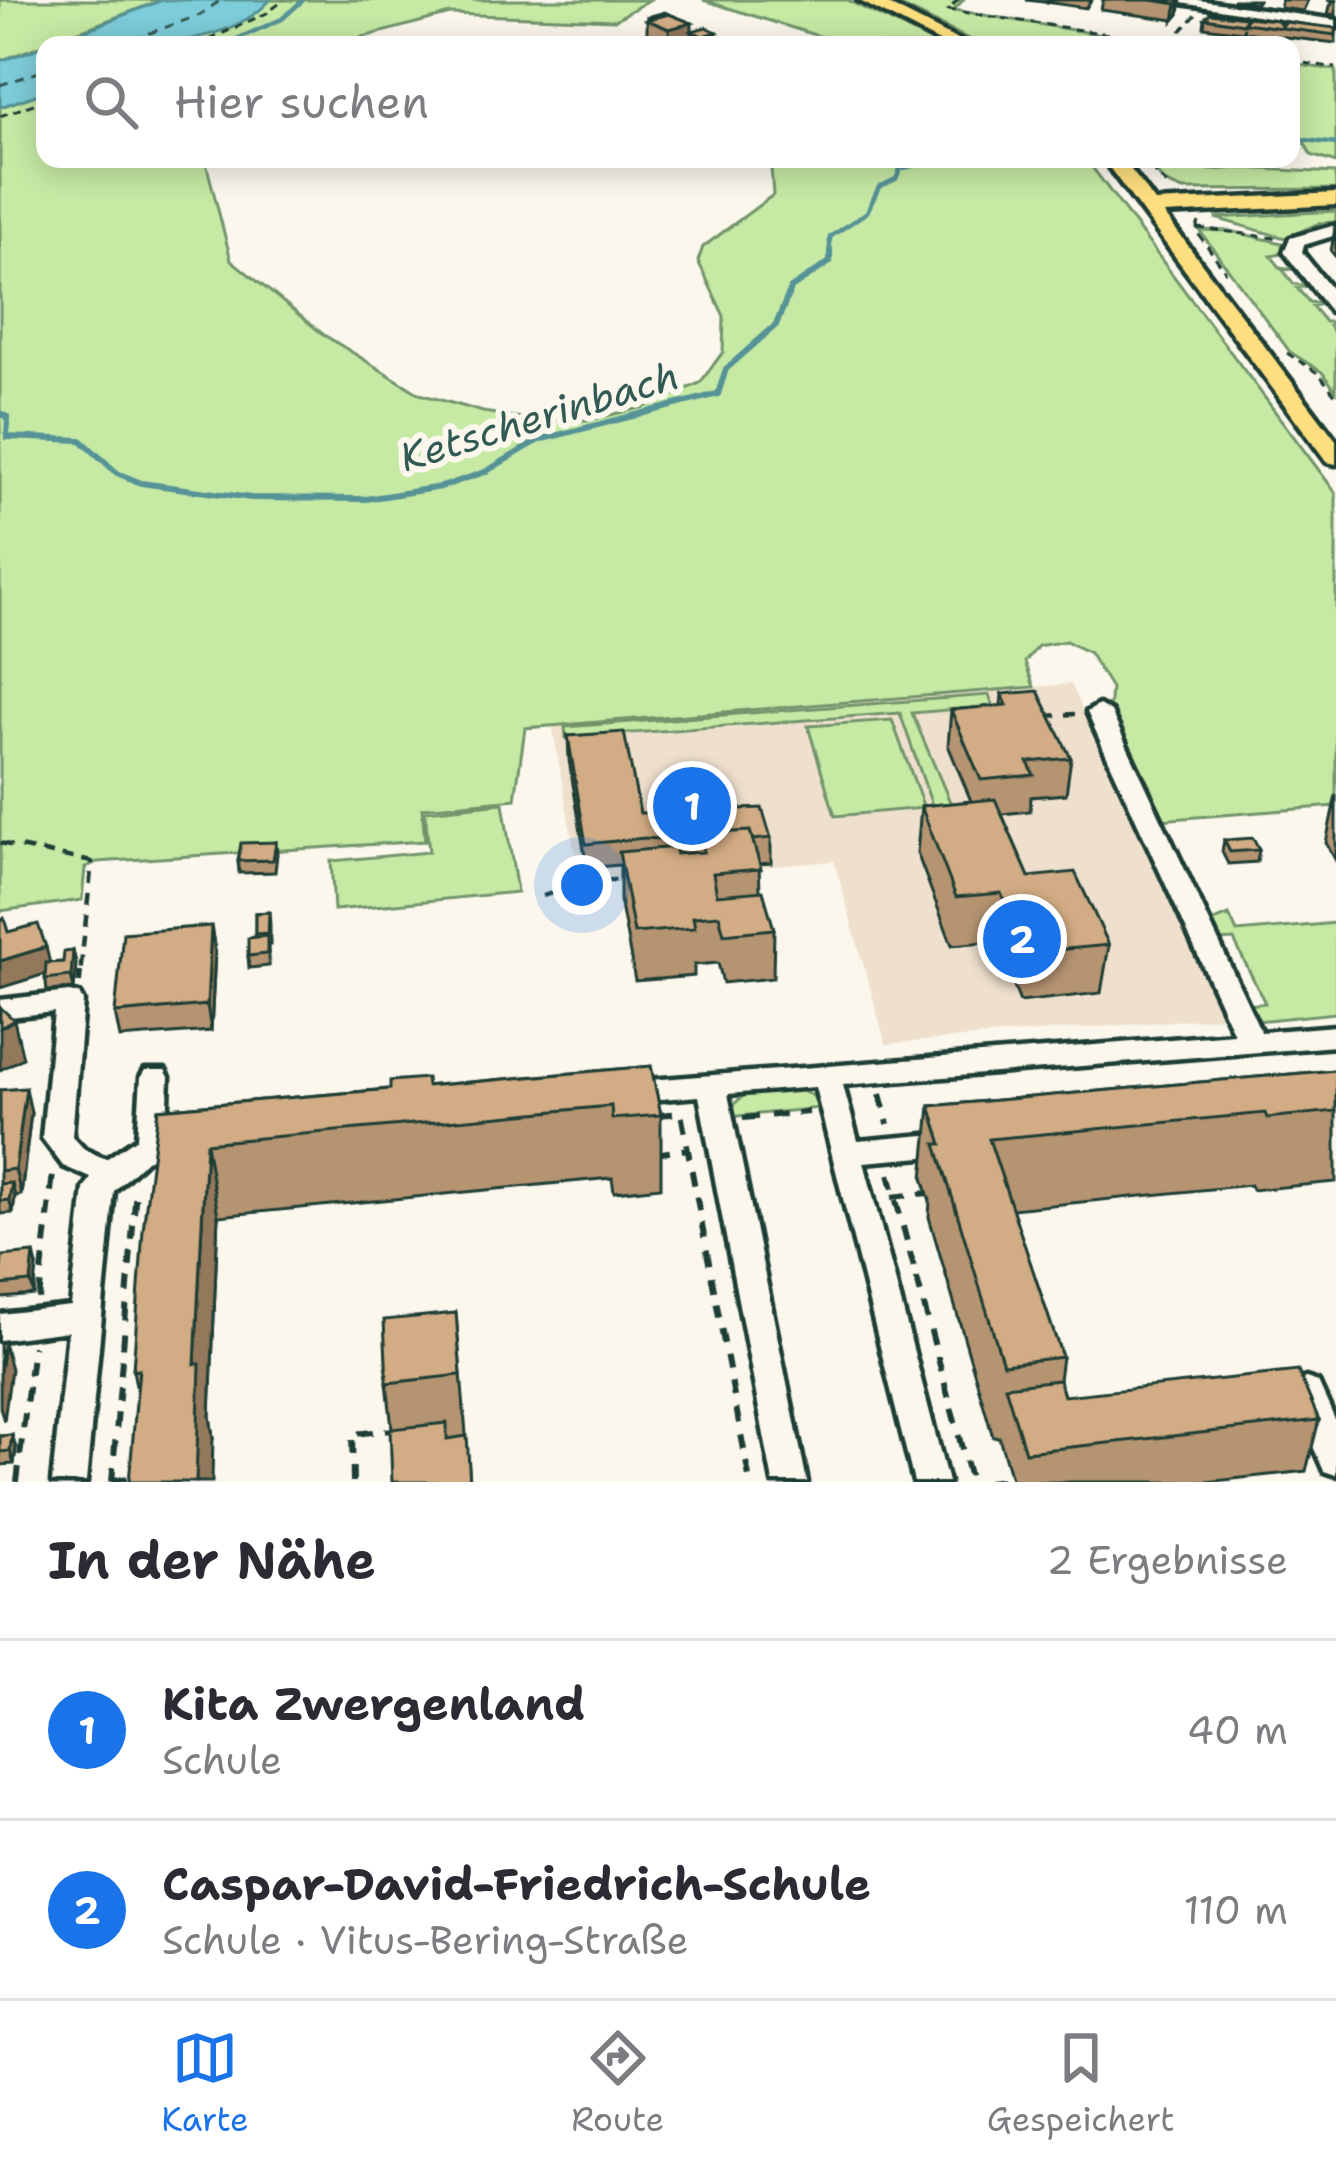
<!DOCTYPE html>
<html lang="de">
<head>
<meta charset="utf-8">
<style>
	:root { --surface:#fff; --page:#f7f7f7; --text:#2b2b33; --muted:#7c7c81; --line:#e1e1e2; --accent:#1a73e8 }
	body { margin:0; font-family:"Shantell Sans",sans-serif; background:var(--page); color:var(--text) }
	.you { position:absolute; left:582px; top:885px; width:42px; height:42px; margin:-30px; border:9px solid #fff; border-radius:50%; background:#1a73e8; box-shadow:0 0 0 18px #1a73e833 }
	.badge { display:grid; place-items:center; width:78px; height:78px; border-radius:50%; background:var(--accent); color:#fff; font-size:39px; font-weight:700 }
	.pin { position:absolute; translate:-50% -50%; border:6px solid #fff; box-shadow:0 3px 12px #0006 }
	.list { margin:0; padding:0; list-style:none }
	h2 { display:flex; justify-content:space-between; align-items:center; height:156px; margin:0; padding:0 48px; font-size:51px }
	h2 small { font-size:39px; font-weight:400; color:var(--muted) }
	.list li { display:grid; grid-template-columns:78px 1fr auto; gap:36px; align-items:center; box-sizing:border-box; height:180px; padding:0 48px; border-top:3px solid var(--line) }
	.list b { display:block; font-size:45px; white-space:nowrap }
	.list p { margin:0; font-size:39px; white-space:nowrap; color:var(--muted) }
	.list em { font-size:39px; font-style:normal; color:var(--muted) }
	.icon { flex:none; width:66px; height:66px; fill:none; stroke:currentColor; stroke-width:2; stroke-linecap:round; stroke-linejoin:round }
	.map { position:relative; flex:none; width:1336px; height:1482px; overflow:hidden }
	.search { position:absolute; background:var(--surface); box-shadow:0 6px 30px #0003; left:36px; right:36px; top:36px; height:132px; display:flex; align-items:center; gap:30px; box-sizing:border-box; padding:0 42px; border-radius:24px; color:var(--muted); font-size:45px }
	.sheet { height:516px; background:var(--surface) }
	nav { display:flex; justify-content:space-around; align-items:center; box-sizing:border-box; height:168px; border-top:3px solid var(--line); background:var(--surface); font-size:33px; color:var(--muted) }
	nav a { display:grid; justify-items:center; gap:6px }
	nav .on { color:var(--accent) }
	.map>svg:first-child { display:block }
</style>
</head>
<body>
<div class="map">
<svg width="1336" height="1482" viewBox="0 0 1336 1482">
	<rect width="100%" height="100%" fill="#fbf7ec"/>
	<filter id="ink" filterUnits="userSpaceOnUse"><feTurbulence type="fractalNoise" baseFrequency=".00833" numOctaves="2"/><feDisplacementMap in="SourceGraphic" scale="24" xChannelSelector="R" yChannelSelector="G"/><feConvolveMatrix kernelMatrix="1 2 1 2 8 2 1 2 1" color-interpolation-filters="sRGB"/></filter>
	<g filter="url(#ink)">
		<!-- built -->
		<path fill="#efe0cd" d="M1071,684L1224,1017L886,1044L834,861L580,883L552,724Z"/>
		<!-- green -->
		<path fill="#c6eaa4" stroke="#72946c" stroke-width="3" d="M0,0H162L0,61Z
			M270,0H649L615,20L450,14L333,45H179L240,19Z
			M703,0H847L938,45H847Z
			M889,0H963L954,10L1162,45H981Z
			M1291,64L1336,70V163L1311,155L1302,138L1291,132Z
			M45,92V159H205L231,260L324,335L420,394L483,412L528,419L589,420L644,407L700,383L723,352L724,316L698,261L703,247L773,195L771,167L787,159H1086L1336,493V806L1160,820L1109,712L1111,688L1089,653L1066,641L1038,646L1025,662L1034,687L525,728L515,799L422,808L425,841L97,862L85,868L82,900L0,911V107Z
			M1145,159H1196L1210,170L1241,168L1335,173L1336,189L1183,190L1164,182Z
			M1336,211V222L1320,223L1285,238L1215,218Z
			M1199,230L1230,231L1282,243V254L1271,256L1280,267L1294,269L1283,270L1294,284L1309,286L1297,288L1309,302L1323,304L1312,306L1325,322H1336L1329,326L1336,335V391L1322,372L1290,352Z
			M989,695L993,706L912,713L953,809L934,811L900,713L566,738L565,727Z
			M892,720L924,808L835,816L808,726Z
			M503,803L517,892L334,910L331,861L429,852L425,811Z
			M1229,915L1237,932L1336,923V1013L1256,1021L1248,1005L1265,1003L1234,940L1217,941L1209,923Z
			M797,1089L813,1096L820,1108L728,1117C738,1085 769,1090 797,1089Z"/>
		<!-- water -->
		<path fill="#7dccd9" stroke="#579397" stroke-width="3" d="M162,0H270C223,54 113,45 48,45Z
			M45,46V92L0,107V61Z"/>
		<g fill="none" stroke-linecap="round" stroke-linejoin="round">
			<!-- stream-far1 -->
			<path stroke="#579397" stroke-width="4.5" d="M223,45L282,19L303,0
				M1291,138L1336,144
				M830,253V237L867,212L879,187L896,179L900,169L938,159"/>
			<!-- stream -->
			<path stroke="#579397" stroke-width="6" d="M0,413L8,417L7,437L81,440L117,473L141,483L251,498L366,499L441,487L485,472L539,440L718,394L726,369L776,325L791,288L830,262V250"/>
			<!-- ferry -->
			<path stroke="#325a55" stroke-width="3" stroke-dasharray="9 8" stroke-linecap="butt" d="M117,45L200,15L221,0
				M0,85L45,70"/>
			<defs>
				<path id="minor" d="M1163,0H1198L1336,20V28Z
					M1336,225V235L1304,245L1302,252L1336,295V312L1330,311L1284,252L1290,238Z
					M1099,705L1111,712L1261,1032L1336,1026V1046L843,1085L858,1141L958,1132L968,1135L973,1143L968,1151L958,1154L864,1162L948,1482H914L815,1087L728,1094L807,1482H773L699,1096L624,1102L614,1099L610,1092L614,1085L624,1082L1234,1034L1087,712Z
					M69,992L79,994L83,1001L72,1136L85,1150L106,1159L137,1138L141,1077L145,1070H165L169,1077L167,1128L184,1123L194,1126L199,1134L194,1142L146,1160L114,1191L86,1482H52L68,1331L0,1340V1314L71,1306L84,1189L91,1178L63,1166L42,1138L54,1012L0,1018V1000Z
					M1306,1378L1318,1382L1336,1422V1475L1324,1471L1289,1392L1294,1382Z"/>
				<path id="major" d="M858,0H879L968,45H945Z
					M1103,159H1123L1155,202L1336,193V205L1164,214L1336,440V464L1327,462Z"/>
			</defs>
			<!-- minor casing -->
			<use href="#minor" stroke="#1f3d34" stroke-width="9"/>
			<!-- major casing -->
			<use href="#major" stroke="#1f3d34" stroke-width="9"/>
			<!-- path-far2 -->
			<path stroke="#1f3d34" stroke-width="3" stroke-dasharray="8 6" stroke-linecap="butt" d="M958,0L948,10L1181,45
				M197,45L267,13L284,0
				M1183,45L1181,31L1196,15
				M1291,61L1336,68
				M0,116L45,100
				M1141,159L1169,187
				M1199,222L1196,231L1226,272
				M1198,228L1276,238
				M1287,353L1319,374L1336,396"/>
			<!-- path-far1 -->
			<path stroke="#1f3d34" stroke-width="4.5" stroke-dasharray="12 9" stroke-linecap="butt" d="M1045,716L1075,714
				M0,843L92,862L80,975
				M543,896L580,883L625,879"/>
			<!-- path -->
			<path stroke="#1f3d34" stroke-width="6" stroke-dasharray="15 12" stroke-linecap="butt" d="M79,983L80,972
				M880,1094L888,1124
				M658,1115L681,1113L750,1482
				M743,1118L809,1112
				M655,1154L688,1149
				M889,1174L971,1482
				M892,1197L928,1193
				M39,1299L53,1173
				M112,1480L136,1477
				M17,1482L33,1346
				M112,1482L136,1189
				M353,1482L352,1434L394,1430
				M987,1482L1011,1479"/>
			<!-- minor -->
			<use href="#minor" fill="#fbf7ec" fill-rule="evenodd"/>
			<!-- major -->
			<use href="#major" fill="#fedf80" fill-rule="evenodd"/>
		</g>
		<!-- wall -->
		<path fill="#b59472" stroke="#1f3d34" stroke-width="3" d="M1026,0H1092L1086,8L1052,3V1L1051,3Z
			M1103,0H1181L1179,14L1174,20L1101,10Z
			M1232,0H1258L1255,4Z
			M1281,0H1308L1303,11L1280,8Z
			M1327,0H1336V15L1328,14L1330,6L1333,1Z
			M647,17L692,40L666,45L647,37Z
			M1205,18L1282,26L1336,28V43L1243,32L1244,27L1242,32L1204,27Z
			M692,31L717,40L703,44L692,40Z
			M1336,223V257L1331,251Z
			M1002,694L1071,758L1066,794L1031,797L1030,811L1002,814L1029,877L1109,945L1101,993L1020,1002L996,941L952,945L917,853L921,806L971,801L948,745L951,710L1001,706Z
			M568,736L640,813L771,838V863L759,864L760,891L774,929L773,978L723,983L718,963L694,965V976L635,981L620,900V865L587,868L569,760Z
			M1336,795V861L1326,843Z
			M1224,840L1259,850L1257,862L1228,864L1222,852Z
			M276,842L277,854L275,872L239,873L238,861Z
			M269,912L270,924V945H268L269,966L249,968L248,956L255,937V913Z
			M8,932L50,963L63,962L73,951L76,963L74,989L47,991L45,974Z
			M212,932L215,951L211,1031L120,1038L115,1013Z
			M651,1066L661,1115V1187L614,1192L612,1178L218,1216L210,1416L213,1437L137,1391L133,1370L158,1109Z
			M1336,1070V1182L1252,1190L1250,1185L1012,1209L1062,1357L1059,1380L1064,1396L1319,1420L1306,1471L1206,1482H1012L999,1437H993L929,1217L930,1201L923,1178L930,1106Z
			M0,1090L31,1113L21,1195L15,1196L13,1213L0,1214Z
			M37,1266L34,1295L1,1298L0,1269Z
			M456,1313L470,1482L392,1428L387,1383Z
			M0,1436L16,1448L14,1464L0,1465Z"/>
		<!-- shaded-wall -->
		<path fill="#93785c" stroke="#1f3d34" stroke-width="3" d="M1180,0L1179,14L1174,20L1177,4Z
			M669,22L692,23V40L669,45Z
			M717,32V40L703,44V36Z
			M211,926L215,951L211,1031L207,1005Z
			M46,947L52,972L0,988V961Z
			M73,951L76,963L74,989L71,976Z
			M14,1020L23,1058L0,1070V1028Z
			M26,1088L31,1113L21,1195L15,1169Z
			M206,1143L218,1216L210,1416L213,1437L212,1482H196L195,1364Z
			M12,1183L15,1196L13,1213L9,1200Z
			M34,1253L37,1266L34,1295L31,1282Z
			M4,1343L11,1369L4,1421L0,1407V1371Z
			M12,1435L16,1448L14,1464L10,1451Z"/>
		<!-- building -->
		<path fill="#d2ac84" stroke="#1f3d34" stroke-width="3" d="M1151,0H1180L1177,4Z
			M665,12L669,14L652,18L647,17Z
			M1210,13L1245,17L1243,24L1205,18Z
			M669,14L692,23L669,29L647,20Z
			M1247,17L1277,20L1282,26L1285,22L1336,28V35L1244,23Z
			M706,27L717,32L703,36L692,31Z
			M1038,691L1071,758L1028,762L1034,775L981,780L951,710L1007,705L1002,694Z
			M624,732L640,813L762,808L771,838L753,840L750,831L700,834V842L645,838L586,844L568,736Z
			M995,799L1029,877L1075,872L1109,945L1026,953L1001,893L956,897L921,806Z
			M750,831L761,869L713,873L717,895L763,891L774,929L724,934L719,915L693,917L695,928L634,933L619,852L676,847V854L704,852L700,834Z
			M1253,838L1259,850L1230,852L1224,840Z
			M276,842L273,860L238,861L241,843Z
			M269,912L268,933L255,934V913Z
			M4,918L8,932L38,924L46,947L0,961V919Z
			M211,926L207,1005L115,1013L123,933Z
			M267,936V954L248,956V938Z
			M73,951L71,976L45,979L46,963L63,962L64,952Z
			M0,1007L14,1020L0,1028Z
			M651,1066L661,1115L612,1119L611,1106L206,1143L195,1364H200L196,1482H129L139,1369L133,1370L143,1230L158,1109L390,1089V1081L426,1078L427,1086Z
			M1336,1070V1111L1267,1118L1265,1113L989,1139L1062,1357L1003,1364L936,1144H942L930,1106Z
			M26,1088L15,1169L0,1171V1090Z
			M12,1183L9,1200L0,1201V1184Z
			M34,1253L31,1282L0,1285L2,1256Z
			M456,1313L461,1375L387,1383L384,1320Z
			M0,1342L4,1343L0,1371Z
			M1298,1371L1319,1420L1025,1452L1005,1386L1059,1380L1064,1396Z
			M447,1423V1439L467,1436L470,1482H392L390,1429Z
			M12,1435L10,1451L0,1452V1436Z"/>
	</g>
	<g text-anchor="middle" stroke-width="12" stroke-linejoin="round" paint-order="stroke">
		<!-- far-water labels -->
		<g font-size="39" font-style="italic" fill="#325a55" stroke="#fbf7ec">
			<text transform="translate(539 416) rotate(-17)" y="14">Ketscherinbach</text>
		</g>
	</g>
</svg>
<div class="you"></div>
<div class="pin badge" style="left:692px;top:806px">1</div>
<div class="pin badge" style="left:1022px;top:939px">2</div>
<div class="search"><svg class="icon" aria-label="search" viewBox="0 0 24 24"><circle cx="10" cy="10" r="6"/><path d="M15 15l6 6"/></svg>Hier suchen</div>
</div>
<section class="sheet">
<h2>In der Nähe<small>2 Ergebnisse</small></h2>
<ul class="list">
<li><span class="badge">1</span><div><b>Kita Zwergenland</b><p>Schule</p></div><em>40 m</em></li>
<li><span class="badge">2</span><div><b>Caspar-David-Friedrich-Schule</b><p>Schule · Vitus-Bering-Straße</p></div><em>110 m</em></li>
</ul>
</section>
<nav>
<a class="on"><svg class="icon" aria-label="map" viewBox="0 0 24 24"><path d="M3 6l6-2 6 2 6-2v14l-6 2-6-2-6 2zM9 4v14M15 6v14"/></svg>Karte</a>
<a><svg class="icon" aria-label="directions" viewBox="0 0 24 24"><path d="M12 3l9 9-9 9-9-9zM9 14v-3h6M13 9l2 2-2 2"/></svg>Route</a>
<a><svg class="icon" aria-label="saved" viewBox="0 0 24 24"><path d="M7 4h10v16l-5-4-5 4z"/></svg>Gespeichert</a>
</nav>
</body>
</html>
